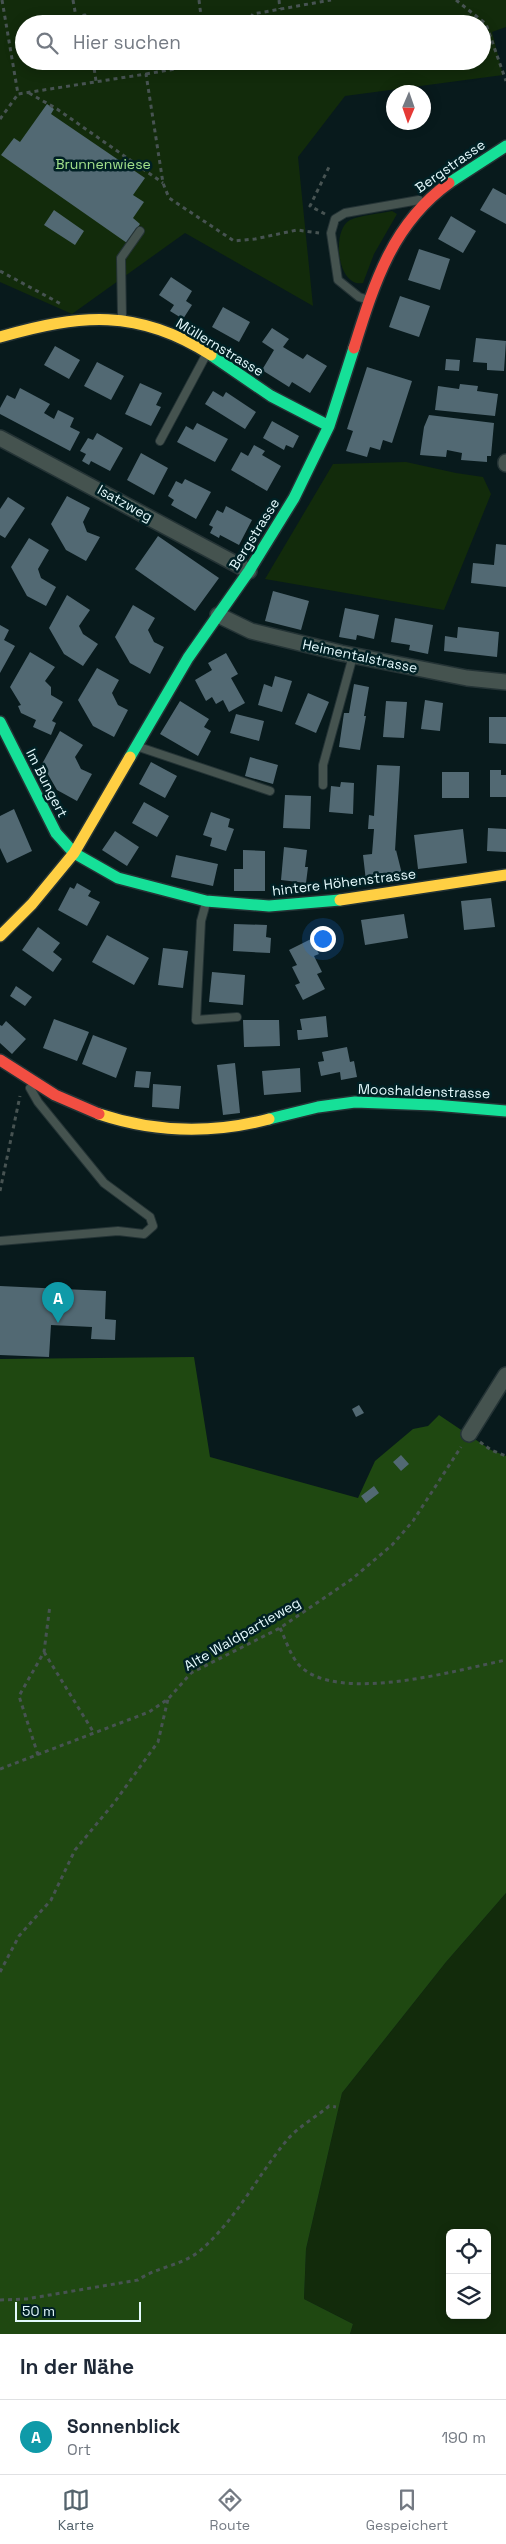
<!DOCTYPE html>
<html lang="de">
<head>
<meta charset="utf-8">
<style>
	:root { --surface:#fff; --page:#f6f6f7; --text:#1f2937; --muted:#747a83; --line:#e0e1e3; --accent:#55646d }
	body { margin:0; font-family:"Space Grotesk",sans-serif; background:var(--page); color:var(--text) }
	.controls { position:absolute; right:15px; bottom:15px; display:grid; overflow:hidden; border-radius:8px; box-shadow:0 2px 12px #0003 }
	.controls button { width:45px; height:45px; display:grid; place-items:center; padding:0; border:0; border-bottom:1px solid var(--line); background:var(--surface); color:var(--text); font:25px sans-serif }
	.compass { position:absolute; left:386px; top:85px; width:45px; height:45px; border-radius:50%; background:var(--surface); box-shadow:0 2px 12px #0003; rotate:182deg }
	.scale { position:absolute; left:15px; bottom:12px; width:126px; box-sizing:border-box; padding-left:5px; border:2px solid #e3f9fc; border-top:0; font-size:14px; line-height:18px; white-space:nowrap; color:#e3f9fc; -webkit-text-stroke:4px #002024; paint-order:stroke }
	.you { position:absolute; left:322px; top:938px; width:18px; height:18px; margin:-12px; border:4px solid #fff; border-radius:50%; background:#1a73e8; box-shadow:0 0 0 8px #1a73e833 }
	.badge { display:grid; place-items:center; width:32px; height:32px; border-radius:50%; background:var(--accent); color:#fff; font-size:16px; font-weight:700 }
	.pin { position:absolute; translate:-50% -41px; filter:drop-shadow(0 1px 2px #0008) }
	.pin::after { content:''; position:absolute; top:26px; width:18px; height:15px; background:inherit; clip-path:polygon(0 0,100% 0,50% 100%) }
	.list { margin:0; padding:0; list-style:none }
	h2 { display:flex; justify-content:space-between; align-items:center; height:65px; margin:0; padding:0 20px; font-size:21px }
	h2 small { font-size:16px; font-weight:400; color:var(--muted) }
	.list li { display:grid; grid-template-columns:32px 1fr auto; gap:15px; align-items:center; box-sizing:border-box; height:75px; padding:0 20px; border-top:1px solid var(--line) }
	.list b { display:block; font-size:19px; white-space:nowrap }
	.list p { margin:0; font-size:16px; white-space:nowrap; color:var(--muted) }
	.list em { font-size:16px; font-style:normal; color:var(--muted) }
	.icon { flex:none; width:28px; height:28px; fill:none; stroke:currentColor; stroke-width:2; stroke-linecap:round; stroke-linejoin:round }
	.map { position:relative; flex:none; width:506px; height:2334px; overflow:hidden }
	.search { position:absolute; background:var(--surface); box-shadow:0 2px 12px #0003; left:15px; right:15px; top:15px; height:55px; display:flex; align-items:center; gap:12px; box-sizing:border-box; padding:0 18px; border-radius:28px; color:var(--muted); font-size:19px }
	.sheet { height:140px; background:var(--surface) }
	nav { display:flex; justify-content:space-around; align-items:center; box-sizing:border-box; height:70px; border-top:1px solid var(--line); background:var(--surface); font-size:14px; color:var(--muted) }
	nav a { display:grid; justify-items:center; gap:2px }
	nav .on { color:var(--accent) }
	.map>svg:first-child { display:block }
</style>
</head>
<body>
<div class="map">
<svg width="506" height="2334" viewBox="0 0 506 2334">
	<rect width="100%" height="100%" fill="#081a1c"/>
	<!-- green -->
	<path fill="#122b0b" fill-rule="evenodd" d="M0,0H506V27L492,32L503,75L345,96L298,157L313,306L185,233L72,314L0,282ZM24,24H482V61H24Z
		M392,211L397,214L374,254L363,283C337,288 331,230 350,220C361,215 379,214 392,211Z
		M406,462L456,473L483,477L491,494L444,610L265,579L333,464Z
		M506,1893V2334H350L353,2324L304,2299L306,2249L342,2093L446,1962ZM450,2233H487V2315H450Z"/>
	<!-- forest -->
	<path fill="#1f4811" d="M194,1357L210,1457L358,1498L375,1461L413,1429L428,1426L439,1415L491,1450L506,1456V1893L446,1962L342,2093L306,2249L304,2299L353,2324L350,2334H0V1359Z"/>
	<!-- building -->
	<path fill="#526973" d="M47,104L54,109L51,114L145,178L133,195L144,202L133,218L140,224L127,243L1,155L14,138L20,142Z
		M493,188L506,195V224L480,210Z
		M54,210L84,231L75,245L44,225Z
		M451,216L476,231L463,253L438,239Z
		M419,249L450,259L440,290L408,280Z
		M171,277L192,291L186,301L192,305L183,319L170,311L174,305L159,295Z
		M400,296L430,306L419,337L389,327Z
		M223,307L250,322L239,342L212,327Z
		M272,328L289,339L283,347L303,359L307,354L327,366L310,393L292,382L289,387L262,370L274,350L262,342Z
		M476,338L506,341L504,371L487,370V363L473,362Z
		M55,346L80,360L69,379L44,365Z
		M446,359L460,360L459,371L445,370Z
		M97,362L124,376L111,400L84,386Z
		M367,367L412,381L392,443L383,440L380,450L370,447L367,457L346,451L353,431L347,429Z
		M140,383L162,393L156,405L161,407L151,426L125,414Z
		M460,384L478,386L477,391L498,394L495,416L435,410L438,386L459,389Z
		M20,388L50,404L44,413L54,419L58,410L74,418L70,427L80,432L70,451L0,414V408L7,395L15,399Z
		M213,391L223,397L226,392L256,412L245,429L205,404Z
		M429,415L494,423L491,456H487V462L461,460L462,453L447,450L446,457L420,455L424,427Z
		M272,421L299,436L293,448L286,445L284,450L263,438Z
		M197,423L228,439L215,462L177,442L186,426L193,430Z
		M97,433L123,448L110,471L91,461L89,465L82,461L86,454L80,451L88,438L93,440Z
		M254,445L265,451L262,455L281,466L267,491L231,470L241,452L248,456Z
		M141,453L168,468L154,495L127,480Z
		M185,479L211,492L196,519L171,505L174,500L168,496L176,481L182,484Z
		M67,496L90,508L83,522L87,532L100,537L86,561L66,550L51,524Z
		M8,497L25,508L5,538L0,535V509Z
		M226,506L252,520L239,545L220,535L219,538L210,533L213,527L209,525L217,510L223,513Z
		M158,536L219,578L195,611L135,569Z
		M29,538L49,550L38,569L41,578L56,587L46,606L27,596L11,567Z
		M496,544L506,545V587L471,583L473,563L494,565Z
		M273,591L309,601L301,630L265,621Z
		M67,595L90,610L79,626L83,634L98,644L83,666L64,654L49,628Z
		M133,605L155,618L148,630L154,642L164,647L150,674L130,663L115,637Z
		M345,608L379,615L374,639L357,635L356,640L339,637Z
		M395,618L433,625L428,654L409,650L410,645L391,642Z
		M0,625L9,630L4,640L15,646L0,673Z
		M458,627L499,632L497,657L444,651L445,636L457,638Z
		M30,652L55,667L45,681L51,687V695L63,702L52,721L56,723L51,735L33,727L36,720L21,713L18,706L21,705L10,687Z
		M226,653L238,674L231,678L245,703L229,712L223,700L216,704L212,697L206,701L195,680L212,670L208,663Z
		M97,668L119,680L112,693L118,705L128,710L114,737L93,726L78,700Z
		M275,676L292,681L282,712L258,705L264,684L272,687Z
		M354,684L369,687L364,716H366L360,750L339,747L344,713H349Z
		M308,693L329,702L316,733L295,724Z
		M425,700L443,703L440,731L421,729Z
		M180,701L209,719L204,727L211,731L198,756L160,734Z
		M386,701L407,702L404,738L383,737Z
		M236,714L264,721L259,741L230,733Z
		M489,717H506V744L489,743Z
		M60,731L83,745L75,757L81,769L92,774L77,801L57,790L42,764Z
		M250,757L278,765L273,784L245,776Z
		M151,762L177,776L165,798L139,784Z
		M377,765L400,766L395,851L396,850L402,874L366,881L363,855L372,854L374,829H368L369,815L374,816Z
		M490,770H501V775H506V797H490Z
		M442,772H469V798H442Z
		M341,782L354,783L353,814L329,812L331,786L340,787Z
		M285,795L311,796L310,829L283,828Z
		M144,802L169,816L157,837L132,823Z
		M14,809L32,851L7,863L0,848V816Z
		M211,812L230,819L228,827L234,829L226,851L210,846L212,838L203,835Z
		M488,828L506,829V852L487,851Z
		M463,829L467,863L418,869L414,835Z
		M115,831L139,847L127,866L102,850Z
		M284,847L307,850L305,867H308L306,883L281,880Z
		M243,850L265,851V891H234V869H243Z
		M176,855L218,864L213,886L171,877Z
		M77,883L91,891L88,896L100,902L87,926L58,910L70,887L74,889Z
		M491,898L495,927L464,930L461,901Z
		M404,914L408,938L365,945L361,920Z
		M234,924L267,925L266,937L271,938L270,953L233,951Z
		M38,927L60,943L53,952L62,959L53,972L22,950Z
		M107,935L149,958L134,985L92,962Z
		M311,939L319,954L314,956L322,972L317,974L325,989L303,1000L295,985L300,983L292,967L297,965L289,950Z
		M163,948L188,951L183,988L158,985Z
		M212,972L245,975L243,1005L209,1002Z
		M16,986L32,997L25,1006L10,996Z
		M326,1016L328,1037L298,1040L297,1030H302L300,1019Z
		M54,1019L89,1032L77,1061L43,1048Z
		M243,1020H279L280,1046L244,1047Z
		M6,1021L26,1039L12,1054L0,1043V1025L2,1026Z
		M93,1035L127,1048L116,1078L82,1064Z
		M347,1047L350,1062L354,1061L357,1077L341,1080L340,1072L321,1076L318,1062L324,1061L322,1052Z
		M235,1063L240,1113L223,1115L217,1065Z
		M300,1068L301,1092L264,1095L262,1071Z
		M136,1071L151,1072L149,1088L134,1087Z
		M153,1084L181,1086L179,1109L152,1107Z
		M0,1286L106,1291L105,1319L116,1320L115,1340L91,1339L92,1327L51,1325L49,1357L0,1355Z
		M359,1405L364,1413L356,1417L352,1409Z
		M401,1455L409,1464L401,1471L393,1462Z
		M374,1486L379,1493L366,1503L361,1496Z"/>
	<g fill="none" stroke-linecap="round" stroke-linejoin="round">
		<defs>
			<path id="lane" d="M369,300L359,297L338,280L331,233L335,219L345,213L419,200
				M122,318L121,258L140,231
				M160,441L206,355
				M139,747L270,791
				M323,785V765L353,656
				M206,903L201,921L196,1020L237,1017
				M0,1241L118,1231L144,1234L153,1226L150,1217L104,1183L38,1102L30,1088"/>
			<path id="street" d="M0,438L249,571
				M506,462V464
				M218,615L251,631L341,653L467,678L506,682
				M469,1434L506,1375"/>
			<path id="fast" d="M449,183L506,146
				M211,355L271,396L329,426
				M0,722L56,833L74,853L118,878L206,901L269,906L340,900
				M130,757L188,658L249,571L294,498L329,426L354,348
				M269,1119L318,1107L355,1102L434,1105L506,1111"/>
			<path id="slow" d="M0,337C80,314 138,308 211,355
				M340,900L506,875
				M0,936L32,904L74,853L130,757
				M99,1114C156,1133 212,1134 269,1119"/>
			<path id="jam" d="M354,348C374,284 392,224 449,183
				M0,1060L55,1095L99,1114"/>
		</defs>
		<!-- lane casing -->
		<use href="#lane" stroke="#243335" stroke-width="10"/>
		<!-- street casing -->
		<use href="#street" stroke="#243335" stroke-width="18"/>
		<!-- fast casing -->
		<use href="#fast" stroke="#243335" stroke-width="14"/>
		<!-- slow casing -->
		<use href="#slow" stroke="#243335" stroke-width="14"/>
		<!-- jam casing -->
		<use href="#jam" stroke="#243335" stroke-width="14"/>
		<!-- path -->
		<path stroke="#475352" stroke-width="3" stroke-dasharray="4 4" stroke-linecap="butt" d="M2,0L18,94L146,74L163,183L169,198L234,241L255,239L297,230L319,233
			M73,0L76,17L85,15L86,24
			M199,0L202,24
			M279,0L280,9
			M456,0L486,24L506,81
			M246,24L253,14L331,0
			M93,61L96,81
			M146,74L221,61
			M29,93L57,109L163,183
			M0,119L18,94
			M325,214L310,206L330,165
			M0,271L61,304
			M0,1191L20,1096
			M480,1442L491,1450L506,1456
			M280,1628C286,1640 290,1655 299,1665C337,1705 457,1670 506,1660
			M44,1652L94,1733
			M38,1755L19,1696L44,1652L50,1605
			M0,1769L149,1712L168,1699L191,1673L280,1628L352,1579L392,1545L413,1521L461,1447
			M0,1972L19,1936L51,1900L75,1850L114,1803L158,1742L168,1699
			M0,2300L26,2299L138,2280C158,2266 183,2266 202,2249C237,2218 258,2175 287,2140C298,2127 316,2117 329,2106L336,2107"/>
		<!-- lane -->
		<use href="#lane" stroke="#45534f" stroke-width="8"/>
		<!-- street -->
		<use href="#street" stroke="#45534f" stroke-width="15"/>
		<!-- fast -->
		<use href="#fast" stroke="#16e098" stroke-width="11"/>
		<!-- slow -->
		<use href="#slow" stroke="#ffcf43" stroke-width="11"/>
		<!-- jam -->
		<use href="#jam" stroke="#f24e42" stroke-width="11"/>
	</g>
	<g text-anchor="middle" stroke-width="5" stroke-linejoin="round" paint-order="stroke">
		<!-- park labels -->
		<g font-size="14" fill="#a1e18a" stroke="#002024">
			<text x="103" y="169">Brunnenwiese</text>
		</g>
		<!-- street labels -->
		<g font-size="14" fill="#e3f9fc" stroke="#002024">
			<text transform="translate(450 166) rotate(-35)" y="5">Bergstrasse</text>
			<text transform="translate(220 347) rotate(31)" y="5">Müllernstrasse</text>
			<text transform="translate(125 503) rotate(29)" y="5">Isatzweg</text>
			<text transform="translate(254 534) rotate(-58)" y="5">Bergstrasse</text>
			<text transform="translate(360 656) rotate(12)" y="5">Heimentalstrasse</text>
			<text transform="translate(47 783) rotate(63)" y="5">Im Bungert</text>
			<text transform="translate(344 882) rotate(-7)" y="5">hintere Höhenstrasse</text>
			<text transform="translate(424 1091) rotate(2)" y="5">Mooshaldenstrasse</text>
			<text transform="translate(242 1634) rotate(-30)" y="5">Alte Waldpartieweg</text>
		</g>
	</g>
</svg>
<div class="controls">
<button><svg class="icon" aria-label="locate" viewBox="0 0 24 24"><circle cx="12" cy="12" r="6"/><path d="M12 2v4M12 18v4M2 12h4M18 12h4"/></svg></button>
<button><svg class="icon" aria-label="layers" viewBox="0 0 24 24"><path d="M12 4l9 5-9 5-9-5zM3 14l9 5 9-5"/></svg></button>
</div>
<svg class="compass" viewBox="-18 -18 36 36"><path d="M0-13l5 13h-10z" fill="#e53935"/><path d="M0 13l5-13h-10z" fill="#747a83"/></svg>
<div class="scale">50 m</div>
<div class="you"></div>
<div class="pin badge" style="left:58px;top:1323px;background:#0f9aa8">A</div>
<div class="search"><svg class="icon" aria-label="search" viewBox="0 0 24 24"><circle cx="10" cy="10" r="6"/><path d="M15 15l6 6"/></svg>Hier suchen</div>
</div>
<section class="sheet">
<h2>In der Nähe<small></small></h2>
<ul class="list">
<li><span class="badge" style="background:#0f9aa8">A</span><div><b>Sonnenblick</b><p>Ort</p></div><em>190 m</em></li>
</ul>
</section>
<nav>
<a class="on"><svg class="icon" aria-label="map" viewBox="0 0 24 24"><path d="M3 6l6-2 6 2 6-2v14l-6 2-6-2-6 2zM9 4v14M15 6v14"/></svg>Karte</a>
<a><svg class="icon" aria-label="directions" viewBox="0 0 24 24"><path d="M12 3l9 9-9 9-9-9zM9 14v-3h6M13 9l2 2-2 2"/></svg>Route</a>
<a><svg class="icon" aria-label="saved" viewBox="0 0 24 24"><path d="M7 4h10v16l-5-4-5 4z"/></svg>Gespeichert</a>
</nav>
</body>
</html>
